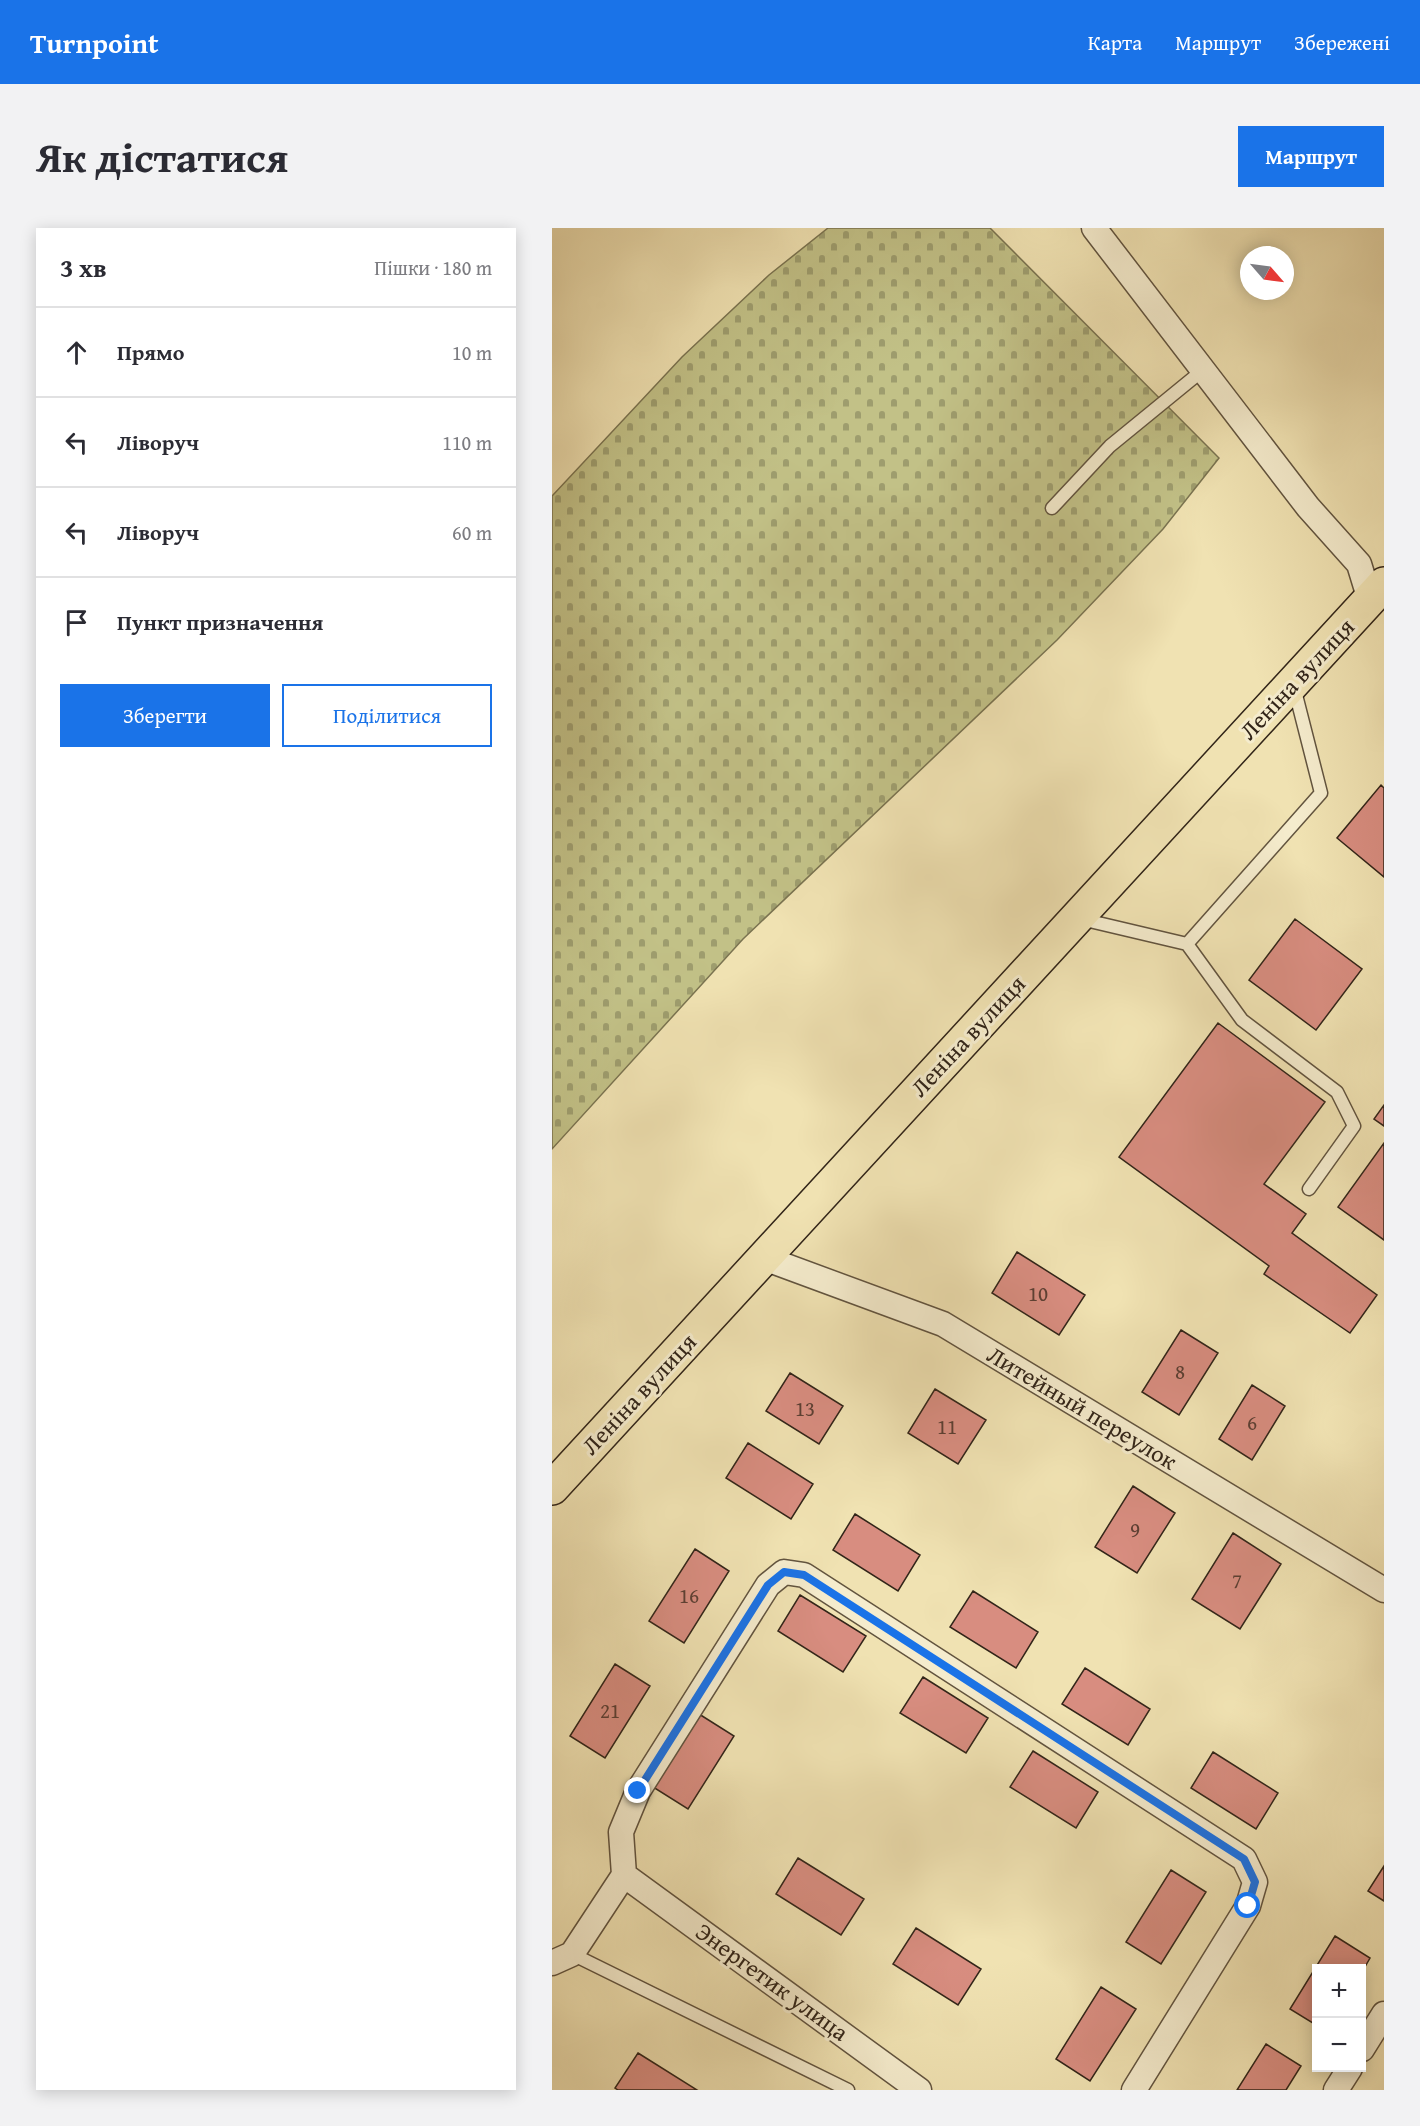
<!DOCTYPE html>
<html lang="uk">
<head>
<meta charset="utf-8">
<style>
	:root { --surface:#fff; --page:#f2f2f3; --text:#2b2b33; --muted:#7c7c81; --line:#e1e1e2; --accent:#1a73e8 }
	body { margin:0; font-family:"Gentium Book Plus",serif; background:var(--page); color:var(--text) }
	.controls { position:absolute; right:18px; bottom:18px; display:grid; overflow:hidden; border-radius:0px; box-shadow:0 3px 15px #0003 }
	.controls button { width:54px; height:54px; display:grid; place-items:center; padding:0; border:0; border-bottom:2px solid var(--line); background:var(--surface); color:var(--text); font:30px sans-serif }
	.compass { position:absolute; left:688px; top:18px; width:54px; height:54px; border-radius:50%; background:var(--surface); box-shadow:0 3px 15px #0003; rotate:118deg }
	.stop { position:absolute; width:18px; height:18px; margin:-14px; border:4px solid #1a73e8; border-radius:50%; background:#fff }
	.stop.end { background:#1a73e8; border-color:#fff; box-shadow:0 2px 6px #0008 }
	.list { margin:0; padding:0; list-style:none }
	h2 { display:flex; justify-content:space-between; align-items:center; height:78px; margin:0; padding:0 24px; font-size:26px }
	h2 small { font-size:20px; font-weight:400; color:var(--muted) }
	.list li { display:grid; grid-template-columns:39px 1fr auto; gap:18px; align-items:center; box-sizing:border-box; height:90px; padding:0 24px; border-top:2px solid var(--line) }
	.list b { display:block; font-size:22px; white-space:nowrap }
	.list em { font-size:20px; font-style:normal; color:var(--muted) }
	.actions { display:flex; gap:12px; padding:18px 24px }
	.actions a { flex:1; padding:14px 0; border:2px solid var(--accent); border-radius:0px; text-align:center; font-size:21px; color:var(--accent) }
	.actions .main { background:var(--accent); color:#fff }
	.icon { flex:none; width:33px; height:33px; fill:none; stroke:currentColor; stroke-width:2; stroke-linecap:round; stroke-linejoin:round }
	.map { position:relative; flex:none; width:832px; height:1862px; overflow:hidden; border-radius:0px }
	header { display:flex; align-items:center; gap:36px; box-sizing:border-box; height:84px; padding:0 30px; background:var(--accent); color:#fff }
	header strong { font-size:28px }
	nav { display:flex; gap:33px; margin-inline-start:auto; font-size:21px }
	.intro { display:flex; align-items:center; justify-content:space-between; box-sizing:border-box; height:144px; padding:0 36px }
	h1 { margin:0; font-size:42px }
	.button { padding:15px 27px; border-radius:0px; background:var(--accent); color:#fff; font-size:21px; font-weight:700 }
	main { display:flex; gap:36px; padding:0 36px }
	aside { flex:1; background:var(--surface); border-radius:0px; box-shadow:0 3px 15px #0003 }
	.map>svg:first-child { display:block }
</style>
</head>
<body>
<header>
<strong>Turnpoint</strong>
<nav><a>Карта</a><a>Маршрут</a><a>Збережені</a></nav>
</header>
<div class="intro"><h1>Як дістатися</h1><a class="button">Маршрут</a></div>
<main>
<aside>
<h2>3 хв<small>Пішки · 180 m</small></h2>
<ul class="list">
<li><svg class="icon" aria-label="ahead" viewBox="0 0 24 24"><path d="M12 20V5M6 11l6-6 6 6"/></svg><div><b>Прямо</b></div><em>10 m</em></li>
<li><svg class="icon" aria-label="left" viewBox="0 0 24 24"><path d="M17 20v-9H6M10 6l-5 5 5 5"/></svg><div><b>Ліворуч</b></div><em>110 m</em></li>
<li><svg class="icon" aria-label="left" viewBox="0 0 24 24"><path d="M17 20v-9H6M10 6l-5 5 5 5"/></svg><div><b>Ліворуч</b></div><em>60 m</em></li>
<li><svg class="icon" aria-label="arrive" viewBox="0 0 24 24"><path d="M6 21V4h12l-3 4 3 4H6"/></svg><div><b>Пункт призначення</b></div></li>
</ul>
<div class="actions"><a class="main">Зберегти</a><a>Поділитися</a></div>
</aside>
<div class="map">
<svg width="832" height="1862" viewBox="0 0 832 1862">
	<defs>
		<pattern id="cemetery-stones" width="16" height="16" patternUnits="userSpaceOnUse" patternTransform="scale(1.5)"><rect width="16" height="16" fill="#c2c187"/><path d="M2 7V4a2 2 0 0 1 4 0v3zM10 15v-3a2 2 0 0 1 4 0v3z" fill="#9e9d6e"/></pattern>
	</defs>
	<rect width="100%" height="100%" fill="#f0e2b2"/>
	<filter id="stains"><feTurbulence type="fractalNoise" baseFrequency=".00333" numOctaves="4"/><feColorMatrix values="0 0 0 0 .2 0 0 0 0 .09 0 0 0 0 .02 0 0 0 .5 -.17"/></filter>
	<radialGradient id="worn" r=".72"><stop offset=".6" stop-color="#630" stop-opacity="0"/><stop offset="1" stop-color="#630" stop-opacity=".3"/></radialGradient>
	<!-- cemetery -->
	<path fill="url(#cemetery-stones)" stroke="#7a7350" stroke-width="1.5" d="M276,0H438L667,230L611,301L505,412L191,711L0,921V268L130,129L217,47Z"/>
	<!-- building -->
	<path fill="#d88d80" stroke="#322519" stroke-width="1.5" d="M829,557L832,560V649L785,610Z
		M743,691L810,741L764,802L697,752Z
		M666,795L773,874L712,956L754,986L740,1005L825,1067L798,1105L712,1046L717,1038L567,929Z
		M832,877V898L822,891Z
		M832,915V1012L786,979Z
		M465,1024L533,1067L507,1107L440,1065Z
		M629,1102L666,1125L627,1187L590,1164Z
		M238,1145L291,1178L267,1216L214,1183Z
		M700,1157L733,1178L700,1232L667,1211Z
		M383,1161L434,1192L406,1236L356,1205Z
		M196,1215L261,1256L239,1291L174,1250Z
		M581,1258L623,1285L585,1345L543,1319Z
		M303,1286L368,1327L346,1363L281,1322Z
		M681,1305L729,1336L688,1401L640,1371Z
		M143,1321L177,1343L132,1415L97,1393Z
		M421,1363L486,1404L464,1440L398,1399Z
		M248,1367L314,1408L291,1444L226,1403Z
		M63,1436L98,1458L53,1530L18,1508Z
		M533,1440L598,1481L576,1517L510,1476Z
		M371,1449L436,1490L414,1525L348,1485Z
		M147,1486L182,1508L136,1581L101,1559Z
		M481,1523L546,1564L524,1600L458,1559Z
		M661,1524L726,1565L704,1601L639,1560Z
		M246,1630L312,1671L289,1707L224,1666Z
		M832,1638V1673L816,1663Z
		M619,1642L654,1664L609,1736L574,1714Z
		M364,1700L429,1741L406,1777L341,1736Z
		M783,1708L818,1730L810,1744V1740H764V1797L738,1781Z
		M549,1759L584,1781L538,1853L504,1831Z
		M714,1816L749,1838L734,1862H685Z
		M86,1825L145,1862H66L63,1860Z"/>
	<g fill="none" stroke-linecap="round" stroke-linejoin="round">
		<defs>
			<path id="lane" d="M500,280L558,218L651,142
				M529,691L635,716L769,565L742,459
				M635,716L690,792L785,864L802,898L757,961
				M20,1726L296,1862"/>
			<path id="street" d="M542,0L756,279L807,336L818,372
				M212,1030L391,1096L832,1362
				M72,1647L367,1862
				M0,1735L20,1726L72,1647L69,1604L86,1563L216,1357L232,1344L252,1347L692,1631L703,1654L696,1678L582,1862
				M810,1821L832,1786
				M784,1862L798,1840"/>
			<path id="primary" d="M0,1260L832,356"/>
		</defs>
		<!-- lane casing -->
		<use href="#lane" stroke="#62543f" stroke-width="15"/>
		<!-- street casing -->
		<use href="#street" stroke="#62543f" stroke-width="27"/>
		<!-- primary casing -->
		<use href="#primary" stroke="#322519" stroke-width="36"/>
		<!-- lane -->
		<use href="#lane" stroke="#f5eccd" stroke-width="12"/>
		<!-- street -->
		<use href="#street" stroke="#f5eccd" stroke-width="24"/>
		<!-- primary -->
		<use href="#primary" stroke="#f0e2b2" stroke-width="33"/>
	</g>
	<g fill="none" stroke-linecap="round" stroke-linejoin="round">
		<!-- route -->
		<path stroke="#1a73e8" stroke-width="8" d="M86,1563L216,1357L232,1344L252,1347L692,1631L703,1654L696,1678"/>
	</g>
	<g text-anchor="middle" stroke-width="6" stroke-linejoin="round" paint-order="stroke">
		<!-- number labels -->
		<g font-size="21" fill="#5c3f33">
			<text x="486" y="1073">10</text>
			<text x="628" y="1151">8</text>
			<text x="253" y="1188">13</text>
			<text x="700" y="1202">6</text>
			<text x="395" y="1206">11</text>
			<text x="583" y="1309">9</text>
			<text x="685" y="1360">7</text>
			<text x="137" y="1375">16</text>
			<text x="58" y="1490">21</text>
		</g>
		<!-- street labels -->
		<g font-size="24" fill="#322519" stroke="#f5eccd">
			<text transform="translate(745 451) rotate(-47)" y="8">Леніна вулиця</text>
			<text transform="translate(416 808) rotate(-47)" y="8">Леніна вулиця</text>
			<text transform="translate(87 1166) rotate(-47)" y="8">Леніна вулиця</text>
			<text transform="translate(530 1180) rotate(31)" y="8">Литейный переулок</text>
			<text transform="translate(220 1754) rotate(36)" y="8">Энергетик улица</text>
		</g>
	</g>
	<rect width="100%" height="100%" filter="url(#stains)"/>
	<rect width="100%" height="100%" fill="url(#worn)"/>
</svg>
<div class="controls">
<button>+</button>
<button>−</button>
</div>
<svg class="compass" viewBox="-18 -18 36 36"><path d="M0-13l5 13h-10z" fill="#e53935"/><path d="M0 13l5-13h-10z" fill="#7c7c81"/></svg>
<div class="stop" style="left:696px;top:1678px"></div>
<div class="stop end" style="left:86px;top:1563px"></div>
</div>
</main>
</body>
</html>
